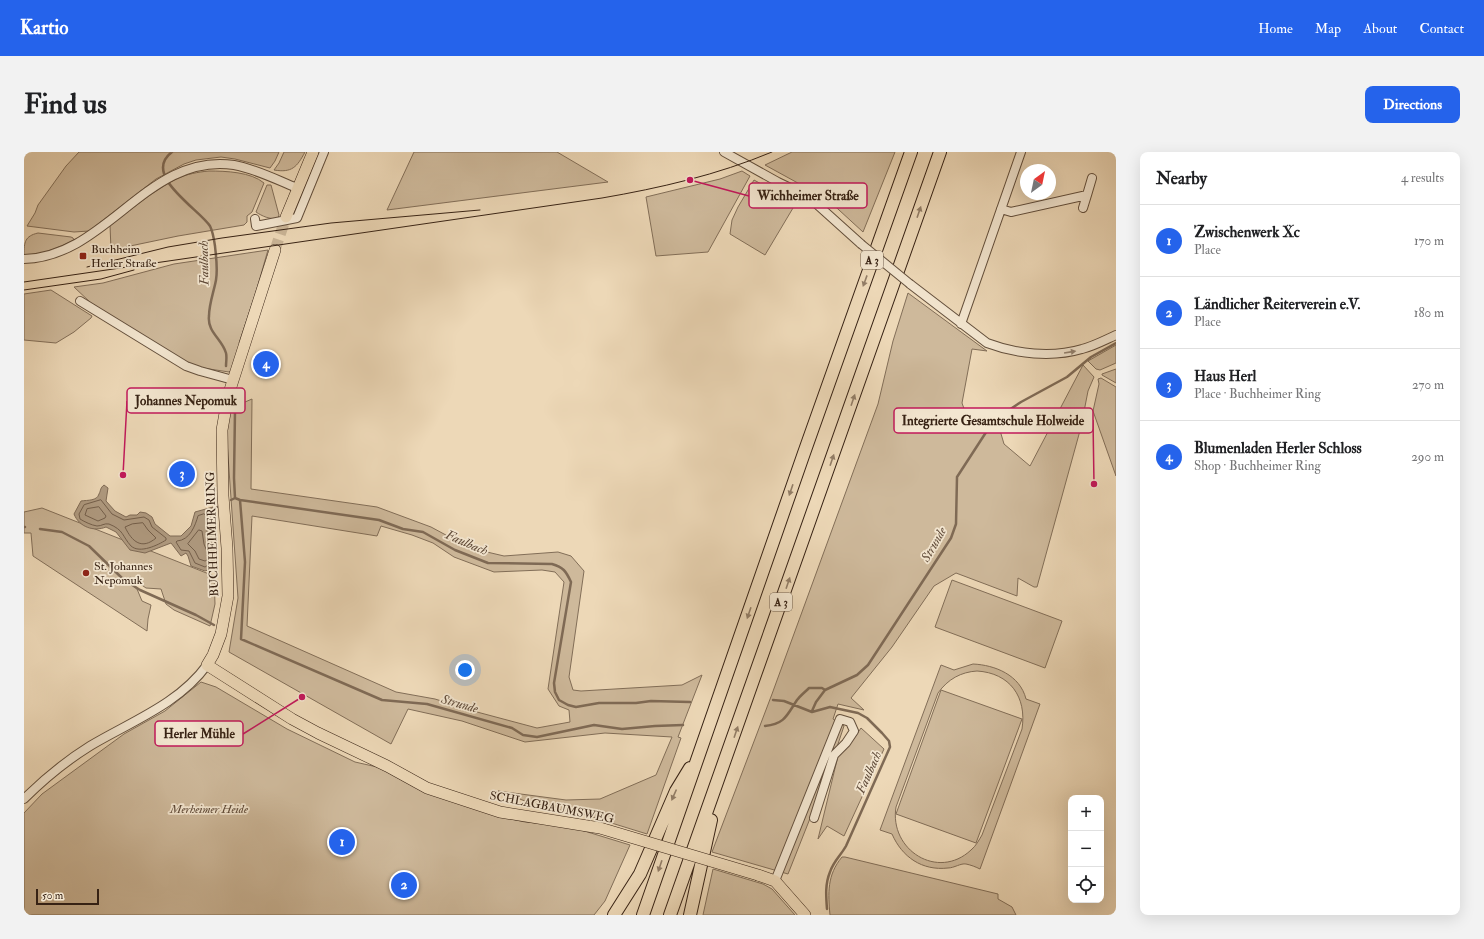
<!DOCTYPE html>
<html lang="en">
<head>
<meta charset="utf-8">
<style>
	:root { --surface:#fff; --page:#f2f2f2; --text:#202124; --muted:#757577; --line:#e0e0e0; --accent:#2563eb }
	body { margin:0; font-family:"IM FELL Double Pica",serif; background:var(--page); color:var(--text) }
	.controls { position:absolute; right:12px; bottom:12px; display:grid; overflow:hidden; border-radius:8px; box-shadow:0 4px 16px #0002 }
	.controls button { width:36px; height:36px; display:grid; place-items:center; padding:0; border:0; border-bottom:1px solid var(--line); background:var(--surface); color:var(--text); font:20px sans-serif }
	.compass { position:absolute; left:996px; top:12px; width:36px; height:36px; border-radius:50%; background:var(--surface); box-shadow:0 4px 16px #0002; rotate:33deg }
	.scale { position:absolute; left:12px; bottom:10px; width:63px; box-sizing:border-box; padding-left:4px; border:2px solid #372214; border-top:0; font-size:11px; line-height:14px; white-space:nowrap; color:#372214; -webkit-text-stroke:3px #f3e6d0; paint-order:stroke }
	.you { position:absolute; left:441px; top:518px; width:14px; height:14px; margin:-10px; border:3px solid #fff; border-radius:50%; background:#1a73e8; box-shadow:0 0 0 6px #1a73e833 }
	.badge { display:grid; place-items:center; width:26px; height:26px; border-radius:50%; background:var(--accent); color:#fff; font-size:13px; font-weight:700 }
	.pin { position:absolute; translate:-50% -50%; border:2px solid #fff; box-shadow:0 1px 4px #0006 }
	.list { margin:0; padding:0; list-style:none }
	h2 { display:flex; justify-content:space-between; align-items:center; height:52px; margin:0; padding:0 16px; font-size:17px }
	h2 small { font-size:13px; font-weight:400; color:var(--muted) }
	.list li { display:grid; grid-template-columns:26px 1fr auto; gap:12px; align-items:center; box-sizing:border-box; height:72px; padding:0 16px; border-top:1px solid var(--line) }
	.list b { display:block; font-size:15px; white-space:nowrap }
	.list p { margin:0; font-size:13px; white-space:nowrap; color:var(--muted) }
	.list em { font-size:13px; font-style:normal; color:var(--muted) }
	.icon { flex:none; width:22px; height:22px; fill:none; stroke:currentColor; stroke-width:2; stroke-linecap:round; stroke-linejoin:round }
	.map { position:relative; flex:none; width:1092px; height:763px; overflow:hidden; border-radius:8px }
	header { display:flex; align-items:center; gap:24px; box-sizing:border-box; height:56px; padding:0 20px; background:var(--accent); color:#fff }
	header strong { font-size:19px }
	nav { display:flex; gap:22px; margin-inline-start:auto; font-size:14px }
	.intro { display:flex; align-items:center; justify-content:space-between; box-sizing:border-box; height:96px; padding:0 24px }
	h1 { margin:0; font-size:28px }
	.button { padding:10px 18px; border-radius:8px; background:var(--accent); color:#fff; font-size:14px; font-weight:700 }
	main { display:flex; gap:24px; padding:0 24px }
	aside { flex:1; background:var(--surface); border-radius:8px; box-shadow:0 4px 16px #0002 }
	.map>svg:first-child { display:block }
</style>
</head>
<body>
<header>
<strong>Kartio</strong>
<nav><a>Home</a><a>Map</a><a>About</a><a>Contact</a></nav>
</header>
<div class="intro"><h1>Find us</h1><a class="button">Directions</a></div>
<main>
<div class="map">
<svg width="1092" height="763" viewBox="0 0 1092 763">
	<rect width="100%" height="100%" fill="#edd8b7"/>
	<filter id="stains"><feTurbulence type="fractalNoise" baseFrequency=".005" numOctaves="4"/><feColorMatrix values="0 0 0 0 .2 0 0 0 0 .09 0 0 0 0 .02 0 0 0 .5 -.17"/></filter>
	<radialGradient id="worn" r=".72"><stop offset=".6" stop-color="#630" stop-opacity="0"/><stop offset="1" stop-color="#630" stop-opacity=".3"/></radialGradient>
	<!-- green -->
	<path fill="#ceb99b" stroke="#826e58" fill-rule="evenodd" d="M55,0H255L251,9L246,16L211,7L197,5L172,8L160,12L132,27L65,79L50,80L3,74L11,61L14,53L42,14Z
		M260,0H281C273,15 268,21 250,18L255,11Z
		M390,0H533L584,30L363,58Z
		M768,0H871L839,80L803,47L741,13Z
		M185,19C202,19 227,20 240,31L228,60L223,64V70L220,73L154,84L87,98L86,73C107,58 130,38 152,27C163,22 174,20 185,19Z
		M718,19L726,24L684,100L632,104L622,45L696,27Z
		M730,28L772,51L741,103L706,82L708,68L714,55Z
		M243,33H247L255,63L254,66C246,68 238,64 232,60Z
		M14,81L47,85L49,86L50,88C34,96 18,103 0,103C0,90 1,84 14,81Z
		M244,98L231,143L215,191L216,192L207,219L205,220L179,216L160,209L67,151L50,135L79,131L150,112Z
		M27,138L68,164L67,166L50,180L32,191L0,188V142Z
		M884,141L963,199L948,197L938,251L944,268L975,275L980,292L1006,314L1059,213L1070,225L1064,239L1057,275L1013,435H1010L994,426L993,444L932,421L910,434L868,495L827,546L840,558L814,552L809,567L820,574L806,616L764,722L688,700L748,542L854,252L869,189Z
		M1092,193V211L1076,218L1072,217L1064,209Z
		M1092,217V231L1078,223V222Z
		M1077,226L1092,235V324L1069,259L1075,232L1074,227Z
		M228,247L227,337L353,355L407,375L446,396L480,404L534,400L547,404L560,419L545,525L549,538L557,539L658,533L678,523L654,585L657,586L623,682L552,660L520,656L474,639L542,648L576,647L632,623L648,585L581,581L501,590L438,569L384,557L367,592L205,500L214,446L202,275L207,256ZM228,364L353,384L357,374L388,383L409,391L430,405L470,420L518,418L531,420L540,430L524,537L535,554L545,558L546,570L513,576L453,560L411,547L372,540L223,474Z
		M18,356L190,424L191,452L186,474L150,458L142,452L137,437L122,436L106,425L104,430L113,437L118,449L127,453L124,467L123,479L9,404L7,381H0V360Z
		M928,428L1038,469L1021,516L911,475Z
		M949,512C971,513 996,523 1002,547L1016,552L956,717C952,715 947,713 942,712C937,711 930,716 924,716C898,719 878,705 868,682L856,678L917,513L930,518ZM953,519C986,521 1003,545 998,577L958,683C955,688 952,694 947,698C914,729 865,698 872,655L914,541C924,527 937,520 953,519Z
		M177,530L192,535L263,577L331,610L362,617L473,664L501,670L544,674L606,693L581,749L570,763H0V661L18,642L100,582L141,559Z
		M917,538L998,567L952,691L872,662Z
		M837,576L860,597L820,684L803,674L794,687L814,604L831,585Z
		M818,705H821L974,742V747L988,755L992,763H806C804,741 803,723 818,705Z
		M689,717L739,732L748,737L771,763H679Z"/>
	<!-- water -->
	<path fill="#af9a80" stroke="#7f6a55" d="M80,333L84,336L82,349L91,359L102,365L106,363H113L116,360L122,361L128,365L131,372L146,384H157L167,374L171,360L189,355V359L186,362L188,390L193,401L192,412L189,416L181,419L167,414L164,404L162,401L157,404L147,391L121,401L106,398L92,380L82,375C70,380 55,375 50,362L57,349C64,348 73,349 75,342C77,338 76,336 80,333Z"/>
	<g fill="none" stroke-linecap="round" stroke-linejoin="round">
		<!-- shore -->
		<path stroke="#735e4a" stroke-width="1" d="M77,348L88,362L100,368L120,365L125,368L128,375L142,386V388C134,393 116,402 107,394C98,384 100,378 85,372C80,371 78,374 73,374C67,373 61,370 56,367L55,362L60,353Z
			M75,355L82,364L81,366L74,369L61,363L63,357Z
			M180,362L182,363L184,391L189,402L188,411L181,415L171,411L165,399L157,398L152,390L153,389C166,388 171,374 174,364Z
			M119,371L124,378L132,386C118,398 108,390 101,375L108,372Z
			M175,378L178,379L180,392L184,402L183,408L181,409L175,407L171,399L164,392Z"/>
		<!-- stream -->
		<path stroke="#7f6a55" stroke-width="2.5" d="M148,0C117,23 175,57 186,74C189,80 190,87 191,94C192,105 194,116 192,128C190,139 185,152 185,164C183,180 198,187 202,201C203,205 202,210 202,214
			M211,259L210,326L211,346L216,348L355,368L379,377L399,380L431,398L464,411L528,412C539,415 542,419 547,430L530,531L531,540L535,548L544,553L552,555L575,551H612L627,549L666,550
			M207,348L211,346
			M216,348L221,410L217,487L358,548L403,552L488,576L499,583L513,585L570,573L598,577L631,574L659,573
			M189,357L193,355
			M0,375H1
			M16,377L38,380L65,394L99,427L116,438L172,463L190,473
			M749,548L760,549L788,560L806,555L834,561L843,566L858,581L865,589L866,595C851,628 837,661 822,694C817,703 809,710 806,720C801,732 802,744 803,757
			M788,559L792,550L801,538
			M741,574C761,572 763,563 773,548C776,544 781,540 785,536H798L801,538L833,523L844,513L927,386L932,372L933,325L970,268L997,250L1043,225L1067,205L1092,191"/>
		<!-- major-tunnel -->
		<path stroke="#c9b496" stroke-width="11" stroke-dasharray="11 5.5" stroke-linecap="butt" d="M251,98L262,65"/>
		<defs>
			<path id="minor" d="M700,0L754,30L777,41L787,47L837,92
				M1059,56L1063,43
				M977,57L987,60L1063,43L1068,26
				M231,67L232,74L273,66L300,0
				M0,107C83,105 124,0 210,13C232,17 253,28 273,36
				M886,132L963,191C992,202 1028,206 1058,197C1070,194 1081,188 1092,183
				M56,149L162,214L176,219L209,228
				M937,172L997,0
				M0,647C20,627 42,609 66,594C106,570 155,552 183,513
				M751,729L816,567L826,570L830,579L822,591L810,603L790,666"/>
			<path id="major" d="M262,65L289,0
				M251,98L204,244L198,278L199,344L203,396L204,444L197,482L189,503L183,513L268,567L294,581L363,614L403,636L476,660L576,676
				M734,723L751,729L781,763"/>
			<path id="highway" d="M590,763L616,722L652,639L666,616
				M619,763L780,301L887,0
				M646,763L916,0
				M666,763L687,668"/>
		</defs>
		<!-- minor casing -->
		<use href="#minor" stroke="#64503d" stroke-width="10"/>
		<!-- major casing -->
		<use href="#major" stroke="#372214" stroke-width="12"/>
		<!-- highway casing -->
		<use href="#highway" stroke="#372214" stroke-width="14"/>
		<!-- minor -->
		<use href="#minor" stroke="#f3e6d0" stroke-width="8"/>
		<!-- major -->
		<use href="#major" stroke="#edd8b7" stroke-width="11"/>
		<!-- highway -->
		<use href="#highway" stroke="#edd8b7" stroke-width="12"/>
		<!-- tram -->
		<path stroke="#372214" stroke-width="1" d="M63,115L144,95L198,86L307,71L456,58
			M0,130L578,46C636,36 693,23 748,0
			M0,138L77,127L110,118"/>
		<defs>
			<path id="minor-bridge" d="M837,92L886,132"/>
			<path id="major-bridge" d="M576,676L734,723"/>
		</defs>
		<!-- minor-bridge casing -->
		<use href="#minor-bridge" stroke="#64503d" stroke-width="10" stroke-linecap="butt"/>
		<!-- major-bridge casing -->
		<use href="#major-bridge" stroke="#372214" stroke-width="12" stroke-linecap="butt"/>
		<!-- minor-bridge -->
		<use href="#minor-bridge" stroke="#f3e6d0" stroke-width="8"/>
		<!-- major-bridge -->
		<use href="#major-bridge" stroke="#edd8b7" stroke-width="11"/>
	</g>
	<!-- one-way arrows -->
	<defs><path id="oneway-solid" d="M-6-.8H1V-3.2L6.5 0L1 3.2V.8H-6Z"/></defs>
	<g fill="#927d66">
		<use href="#oneway-solid" transform="translate(895 60) rotate(-71)"/>
		<use href="#oneway-solid" transform="translate(841 129) rotate(110)"/>
		<use href="#oneway-solid" transform="translate(829 248) rotate(-71)"/>
		<use href="#oneway-solid" transform="translate(808 308) rotate(-71)"/>
		<use href="#oneway-solid" transform="translate(767 338) rotate(109)"/>
		<use href="#oneway-solid" transform="translate(764 431) rotate(-71)"/>
		<use href="#oneway-solid" transform="translate(725 461) rotate(109)"/>
		<use href="#oneway-solid" transform="translate(712 580) rotate(-71)"/>
		<use href="#oneway-solid" transform="translate(650 643) rotate(114)"/>
		<use href="#oneway-solid" transform="translate(636 714) rotate(109)"/>
	</g>
	<use fill="#958472" href="#oneway-solid" transform="translate(1046 200) rotate(-9)"/>
	<!-- markers -->
	<g fill="#8f2418" stroke="#f3e6d0" stroke-width="1.5">
		<rect x="55" y="100" width="8" height="8" rx="2"/>
		<circle cx="62" cy="421" r="4"/>
	</g>
	<g text-anchor="middle" stroke-width="3.5" stroke-linejoin="round" paint-order="stroke">
		<!-- shield labels -->
		<g fill="#f3e6d0" stroke="#6f5d4c" stroke-width="1">
			<rect x="837" y="99" width="22" height="18" rx="3"/>
			<rect x="746" y="441" width="22" height="18" rx="3"/>
		</g>
		<g font-size="11" font-weight="bold" fill="#372214">
			<text x="848" y="112">A 3</text>
			<text x="757" y="454">A 3</text>
		</g>
		<!-- poi labels -->
		<g font-size="12" fill="#372214" stroke="#f3e6d0" text-anchor="start">
			<text x="67" y="101">Buchheim<tspan x="67" dy="14">Herler Straße</tspan></text>
			<text x="70" y="418">St. Johannes<tspan x="70" dy="14">Nepomuk</tspan></text>
		</g>
		<!-- street labels -->
		<g font-size="12" fill="#372214" stroke="#f3e6d0">
			<text transform="translate(188 382) rotate(-92)" y="4">BUCHHEIMER RING</text>
			<text transform="translate(528 655) rotate(11)" y="4">SCHLAGBAUMSWEG</text>
		</g>
		<!-- park labels -->
		<g font-size="12" font-style="italic" fill="#5d4836" stroke="#f3e6d0">
			<text x="185" y="661">Merheimer Heide</text>
		</g>
		<!-- water labels -->
		<g font-size="13" font-style="italic" fill="#614c3a" stroke="#f3e6d0">
			<text transform="translate(179 111) rotate(-91)" y="5">Faulbach</text>
			<text transform="translate(443 390) rotate(23)" y="5">Faulbach</text>
			<text transform="translate(909 392) rotate(-60)" y="5">Strunde</text>
			<text transform="translate(436 551) rotate(16)" y="5">Strunde</text>
			<text transform="translate(844 620) rotate(-66)" y="5">Faulbach</text>
		</g>
	</g>
	<!-- callouts -->
	<path fill="none" stroke="#c2185b" stroke-width="1.5" d="M666 28L725 44M99 323L103 249M1070 332L1069 268M278 545L219 582"/>
	<g fill="#c2185b" stroke="#f3e6d0" stroke-width="1.5">
		<circle cx="666" cy="28" r="4"/>
		<circle cx="99" cy="323" r="4"/>
		<circle cx="1070" cy="332" r="4"/>
		<circle cx="278" cy="545" r="4"/>
	</g>
	<g fill="#f3e6d0" stroke="#c2185b" stroke-width="1.5">
		<rect x="725" y="31" width="118" height="25" rx="4"/>
		<rect x="103" y="236" width="118" height="25" rx="4"/>
		<rect x="870" y="256" width="199" height="25" rx="4"/>
		<rect x="131" y="569" width="88" height="25" rx="4"/>
	</g>
	<g font-size="13" text-anchor="middle" font-weight="bold" fill="#372214">
		<text x="784" y="48">Wichheimer Straße</text>
		<text x="162" y="253">Johannes Nepomuk</text>
		<text x="969" y="273">Integrierte Gesamtschule Holweide</text>
		<text x="175" y="586">Herler Mühle</text>
	</g>
	<rect width="100%" height="100%" filter="url(#stains)"/>
	<rect width="100%" height="100%" fill="url(#worn)"/>
</svg>
<div class="controls">
<button>+</button>
<button>−</button>
<button><svg class="icon" aria-label="locate" viewBox="0 0 24 24"><circle cx="12" cy="12" r="6"/><path d="M12 2v4M12 18v4M2 12h4M18 12h4"/></svg></button>
</div>
<svg class="compass" viewBox="-18 -18 36 36"><path d="M0-13l5 13h-10z" fill="#e53935"/><path d="M0 13l5-13h-10z" fill="#757577"/></svg>
<div class="scale">50 m</div>
<div class="you"></div>
<div class="pin badge" style="left:318px;top:690px">1</div>
<div class="pin badge" style="left:380px;top:733px">2</div>
<div class="pin badge" style="left:158px;top:322px">3</div>
<div class="pin badge" style="left:242px;top:212px">4</div>
</div>
<aside>
<h2>Nearby<small>4 results</small></h2>
<ul class="list">
<li><span class="badge">1</span><div><b>Zwischenwerk Xc</b><p>Place</p></div><em>170 m</em></li>
<li><span class="badge">2</span><div><b>Ländlicher Reiterverein e.V.</b><p>Place</p></div><em>180 m</em></li>
<li><span class="badge">3</span><div><b>Haus Herl</b><p>Place · Buchheimer Ring</p></div><em>270 m</em></li>
<li><span class="badge">4</span><div><b>Blumenladen Herler Schloss</b><p>Shop · Buchheimer Ring</p></div><em>290 m</em></li>
</ul>
</aside>
</main>
</body>
</html>
